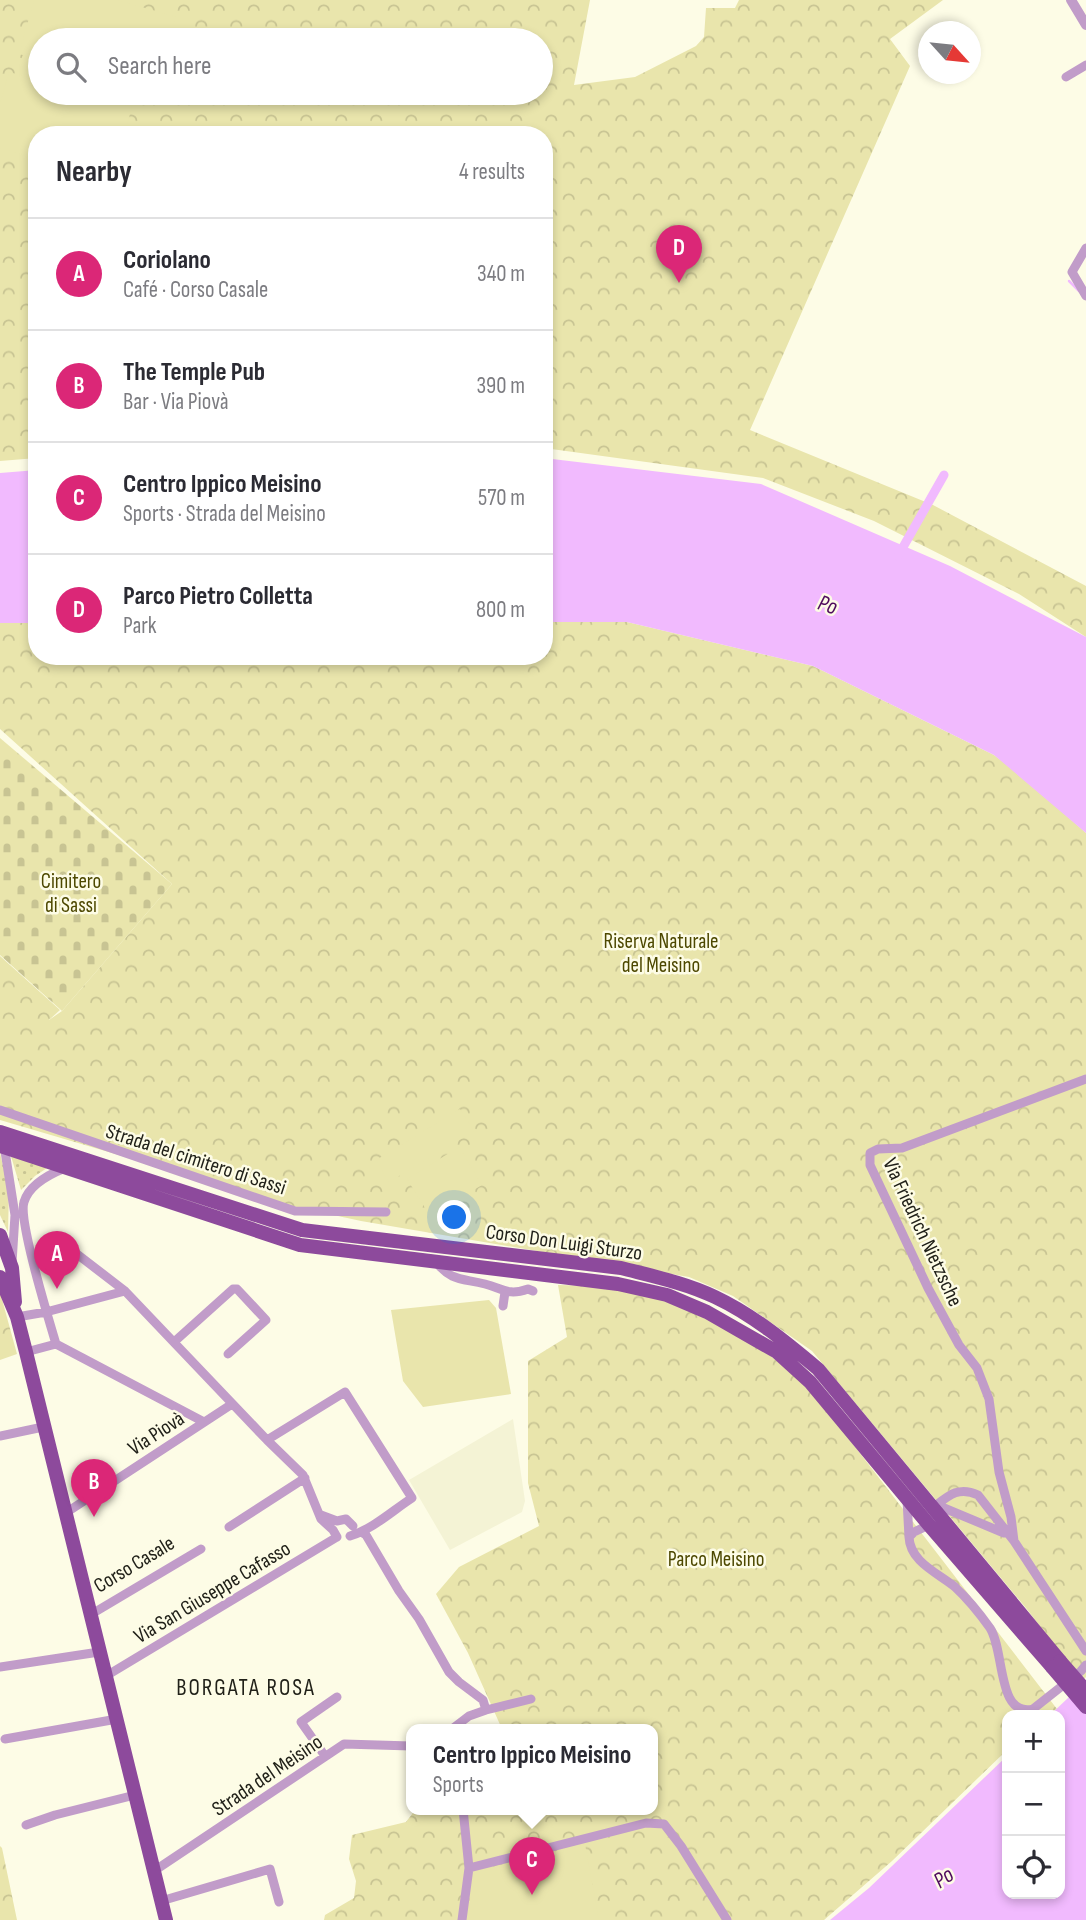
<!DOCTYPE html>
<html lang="en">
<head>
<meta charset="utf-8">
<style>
	:root { --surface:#fff; --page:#f2f2f3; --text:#2b2b33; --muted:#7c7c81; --line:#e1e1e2; --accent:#db2777 }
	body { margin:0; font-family:"Sofia Sans Condensed",sans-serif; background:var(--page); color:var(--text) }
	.controls { position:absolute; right:21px; bottom:21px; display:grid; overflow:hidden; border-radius:14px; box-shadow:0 4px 10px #0003 }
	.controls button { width:63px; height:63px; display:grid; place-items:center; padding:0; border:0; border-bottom:2px solid var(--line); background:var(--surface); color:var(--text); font:35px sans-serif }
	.compass { position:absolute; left:918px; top:21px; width:63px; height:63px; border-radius:50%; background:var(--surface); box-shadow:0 4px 10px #0003; rotate:117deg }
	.you { position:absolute; left:455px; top:1218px; width:24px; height:24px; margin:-18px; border:5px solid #fff; border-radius:50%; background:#1a73e8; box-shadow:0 0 0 10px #1a73e833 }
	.badge { display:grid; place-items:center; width:46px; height:46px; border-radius:50%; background:var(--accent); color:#fff; font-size:23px; font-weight:700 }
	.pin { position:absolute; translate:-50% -58px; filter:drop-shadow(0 2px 4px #0008) }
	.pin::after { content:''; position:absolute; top:37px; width:24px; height:21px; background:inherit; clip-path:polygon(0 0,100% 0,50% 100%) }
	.popup { position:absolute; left:406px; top:1724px; width:252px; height:91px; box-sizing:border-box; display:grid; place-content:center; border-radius:14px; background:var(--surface); filter:drop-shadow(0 2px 5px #0005); font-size:23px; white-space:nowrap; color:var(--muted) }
	.popup b { font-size:26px; color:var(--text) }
	.popup::after { content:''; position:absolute; left:50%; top:100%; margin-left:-14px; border:14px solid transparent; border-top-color:var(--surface) }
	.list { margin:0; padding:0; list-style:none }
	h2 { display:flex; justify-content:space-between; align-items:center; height:91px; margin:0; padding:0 28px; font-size:30px }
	h2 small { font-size:23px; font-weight:400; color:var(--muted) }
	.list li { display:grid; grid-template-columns:46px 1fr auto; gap:21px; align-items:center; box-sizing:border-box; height:112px; padding:0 28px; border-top:2px solid var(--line) }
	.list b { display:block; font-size:26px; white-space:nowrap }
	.list p { margin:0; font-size:23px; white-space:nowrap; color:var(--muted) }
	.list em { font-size:23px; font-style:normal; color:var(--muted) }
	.icon { flex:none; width:38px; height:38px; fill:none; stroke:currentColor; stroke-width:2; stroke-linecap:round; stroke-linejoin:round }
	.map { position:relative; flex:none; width:1086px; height:1920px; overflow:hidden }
	.search { position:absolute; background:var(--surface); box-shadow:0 4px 10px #0003; left:28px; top:28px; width:525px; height:77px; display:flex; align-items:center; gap:18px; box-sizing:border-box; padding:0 24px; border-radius:38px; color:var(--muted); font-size:26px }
	.panel { position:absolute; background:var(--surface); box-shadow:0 4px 10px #0003; left:28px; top:126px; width:525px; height:539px; border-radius:28px }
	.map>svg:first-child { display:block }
</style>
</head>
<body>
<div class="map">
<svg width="1086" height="1920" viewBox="0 0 1086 1920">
	<defs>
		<pattern id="grass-dots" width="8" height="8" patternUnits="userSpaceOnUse" patternTransform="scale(1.75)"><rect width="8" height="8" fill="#e9e5ac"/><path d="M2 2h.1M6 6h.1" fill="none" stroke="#c8c493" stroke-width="1.8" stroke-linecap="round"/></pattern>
		<pattern id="forest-crowns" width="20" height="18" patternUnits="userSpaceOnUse" patternTransform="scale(1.75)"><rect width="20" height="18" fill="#e9e5ac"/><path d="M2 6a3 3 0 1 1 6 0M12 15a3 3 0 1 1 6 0" fill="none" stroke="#c8c493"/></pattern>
		<pattern id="cemetery-stones" width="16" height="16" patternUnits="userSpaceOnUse" patternTransform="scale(1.75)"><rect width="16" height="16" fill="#e9e5ac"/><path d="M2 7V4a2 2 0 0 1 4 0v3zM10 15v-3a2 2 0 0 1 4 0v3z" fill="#c8c493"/></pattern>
	</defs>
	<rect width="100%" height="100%" fill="#fdfce6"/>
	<!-- built -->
	<path fill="#f4f3d5" d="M513,1419L525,1501L522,1512L450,1550L409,1480Z"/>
	<!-- grass -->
	<path fill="url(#grass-dots)" d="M0,1153L9,1191L8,1232L0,1215Z
		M11,1156L47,1168L35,1176L21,1190Z"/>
	<!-- forest -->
	<path fill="url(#forest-crowns)" fill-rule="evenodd" d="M0,0H590L574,85L635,77L696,46L704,37L706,8H735L739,0H943L890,39L910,66L750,430L933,505L1086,586V637L1019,594L874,521L763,478L544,448V135H37V458L0,461ZM40,40H541V93H40Z
		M544,622H627L813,666L994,755L1028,781L1086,833V1677L1082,1681L1026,1608L812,1351L733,1296L689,1277L361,1221L292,1206L0,1120V956L60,1010L49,1020L62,1011L172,884L0,729V623H37V656H544Z
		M558,1285L599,1286L641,1294L679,1305L752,1341L809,1387L1057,1709L1048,1715H1007V1750L892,1861L824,1920H324L325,1915L354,1898L356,1881L349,1859L352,1835L406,1822L416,1809H653V1729H502L468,1653L436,1594L459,1567L539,1526L528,1483V1361L567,1337Z
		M0,1292L17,1354L0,1360Z
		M0,1846L2,1848L17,1920H0Z"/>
	<!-- cemetery -->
	<path fill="url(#cemetery-stones)" d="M0,738L172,884L62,1011L0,955Z"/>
	<!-- garden -->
	<path fill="#e9e5ac" d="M34,0H118L176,17L169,40H40V60L19,54Z
		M9,72L40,81V93H81L132,107L124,135H37V159L0,148V104Z
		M460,1109L474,1131L389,1182L376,1160Z
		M459,1147L482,1185L430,1216L407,1179Z
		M489,1300L496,1308L511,1394L423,1407L403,1381L391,1310Z
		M585,1844L599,1920H466L475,1871Z"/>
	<!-- water -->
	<path fill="#f1bafe" d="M544,458L761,484L950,566L1086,637V833L994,755L813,666L627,622H544Z
		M37,470V623H0V473Z
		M1086,1681V1920H830L869,1888L1007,1756V1894H1060V1715H1050Z"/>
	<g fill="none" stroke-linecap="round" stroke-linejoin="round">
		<!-- stream -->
		<path stroke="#f1bafe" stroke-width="2.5" d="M1069,281L1079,291"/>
		<!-- canal -->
		<path stroke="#f1bafe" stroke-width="9" d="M898,556L944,475"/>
		<!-- minor -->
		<path stroke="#c19cc9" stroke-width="9" d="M1066,77L1086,65
			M1086,248L1072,272L1086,296
			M0,1110L295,1211L386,1212
			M4,1145L15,1215L12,1263
			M60,1241L125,1291L267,1440L303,1475L321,1519L333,1530L337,1537
			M436,1262C452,1282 462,1278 485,1284C504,1289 508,1296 528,1289L533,1291
			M503,1306L505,1292
			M17,1317L46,1312L125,1291
			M174,1342L233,1289H237L266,1320L228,1354
			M56,1344C49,1320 18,1220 24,1202C29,1185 50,1174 65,1168
			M56,1344L204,1422
			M26,1352L56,1344
			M0,1436L43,1427
			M267,1440L345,1392L412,1498C392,1511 373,1529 350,1536
			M907,1500L909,1537L914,1532L929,1525
			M934,1507C949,1495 959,1486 978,1495L1014,1541L1086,1651
			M934,1507L944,1508L1004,1533
			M64,1514L232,1404
			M321,1515L337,1521L346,1519L353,1526
			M229,1527L305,1478
			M361,1532L366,1535L399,1591L419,1619L449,1672L459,1682L483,1700L486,1710L469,1716L452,1729
			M909,1537C910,1562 938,1573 955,1587C968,1599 980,1614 990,1628C1005,1651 997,1718 1033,1709L1081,1671L1086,1665
			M1014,1541L1011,1517L999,1472L989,1399L977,1368L959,1345L928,1288L870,1165V1153L878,1149L902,1148L1086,1079
			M90,1615L201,1549
			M0,1667L99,1652
			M106,1676L337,1537
			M486,1710L531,1699
			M5,1739L117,1719
			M325,1756L301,1722L337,1697
			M26,1825L55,1815L135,1795
			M469,1868L646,1823L664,1824L681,1846L727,1920
			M154,1871L344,1744L411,1746
			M161,1901L270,1869L279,1902
			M462,1920L469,1868L463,1809"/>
		<!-- tertiary -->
		<path stroke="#c19cc9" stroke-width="10" d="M1071,0L1086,25"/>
		<!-- primary -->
		<path stroke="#8d4a9c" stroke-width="14" d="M0,1132L302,1230L621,1268C652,1276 686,1283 715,1297C753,1315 786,1342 818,1369L1060,1661
			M0,1146L300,1245L618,1284L667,1295L707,1312L777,1352L810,1382L929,1525L1052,1667
			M0,1235L12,1268L15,1302
			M0,1277L17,1317L26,1352L166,1920"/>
		<!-- primary-bridge -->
		<path stroke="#8d4a9c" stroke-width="14" d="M1060,1661L1086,1691
			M1052,1667L1086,1707"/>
	</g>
	<g text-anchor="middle" stroke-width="5" stroke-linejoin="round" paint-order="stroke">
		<!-- park labels -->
		<g font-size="21" fill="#4d4800" stroke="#fdfce6">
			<text x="71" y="888">Cimitero<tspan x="71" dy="24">di Sassi</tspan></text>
			<text x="661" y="948">Riserva Naturale<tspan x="661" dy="24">del Meisino</tspan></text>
			<text x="716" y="1566">Parco Meisino</text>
		</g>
		<!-- street labels -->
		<g font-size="21" fill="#212119" stroke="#fdfce6">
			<text transform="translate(196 1159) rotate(18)" y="7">Strada del cimitero di Sassi</text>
			<text transform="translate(923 1232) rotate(65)" y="7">Via Friedrich Nietzsche</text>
			<text transform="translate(564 1242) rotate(8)" y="7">Corso Don Luigi Sturzo</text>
			<text transform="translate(156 1433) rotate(-33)" y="7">Via Piovà</text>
			<text transform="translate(134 1564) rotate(-31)" y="7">Corso Casale</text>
			<text transform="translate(212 1592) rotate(-31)" y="7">Via San Giuseppe Cafasso</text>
			<text transform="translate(267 1775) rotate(-34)" y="7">Strada del Meisino</text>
		</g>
		<!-- water labels -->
		<g font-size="23" font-style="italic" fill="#4f0b5d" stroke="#fdfce6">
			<text transform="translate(828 604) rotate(18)" y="8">Po</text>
			<text transform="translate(943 1877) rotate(-34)" y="8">Po</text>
		</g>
		<!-- neighbourhood labels -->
		<g font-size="23" letter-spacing="2" fill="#212119" stroke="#fdfce6">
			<text x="246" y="1695">BORGATA ROSA</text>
		</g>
	</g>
</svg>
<div class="controls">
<button>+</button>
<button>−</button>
<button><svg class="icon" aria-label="locate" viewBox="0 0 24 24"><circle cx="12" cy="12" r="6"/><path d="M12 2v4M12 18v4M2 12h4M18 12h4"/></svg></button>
</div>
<svg class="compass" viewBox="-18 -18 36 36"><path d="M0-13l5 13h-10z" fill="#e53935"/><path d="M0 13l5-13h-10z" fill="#7c7c81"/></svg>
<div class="you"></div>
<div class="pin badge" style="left:57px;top:1289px">A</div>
<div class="pin badge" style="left:94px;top:1517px">B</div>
<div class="pin badge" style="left:532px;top:1895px">C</div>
<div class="popup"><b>Centro Ippico Meisino</b>Sports</div>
<div class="pin badge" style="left:679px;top:283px">D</div>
<div class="search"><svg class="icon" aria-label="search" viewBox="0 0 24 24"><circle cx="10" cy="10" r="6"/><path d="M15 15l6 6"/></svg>Search here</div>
<section class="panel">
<h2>Nearby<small>4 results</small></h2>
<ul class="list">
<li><span class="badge">A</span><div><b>Coriolano</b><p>Café · Corso Casale</p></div><em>340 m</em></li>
<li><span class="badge">B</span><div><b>The Temple Pub</b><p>Bar · Via Piovà</p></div><em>390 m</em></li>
<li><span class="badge">C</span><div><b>Centro Ippico Meisino</b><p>Sports · Strada del Meisino</p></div><em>570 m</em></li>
<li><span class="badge">D</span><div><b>Parco Pietro Colletta</b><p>Park</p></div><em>800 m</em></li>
</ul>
</section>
</div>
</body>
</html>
